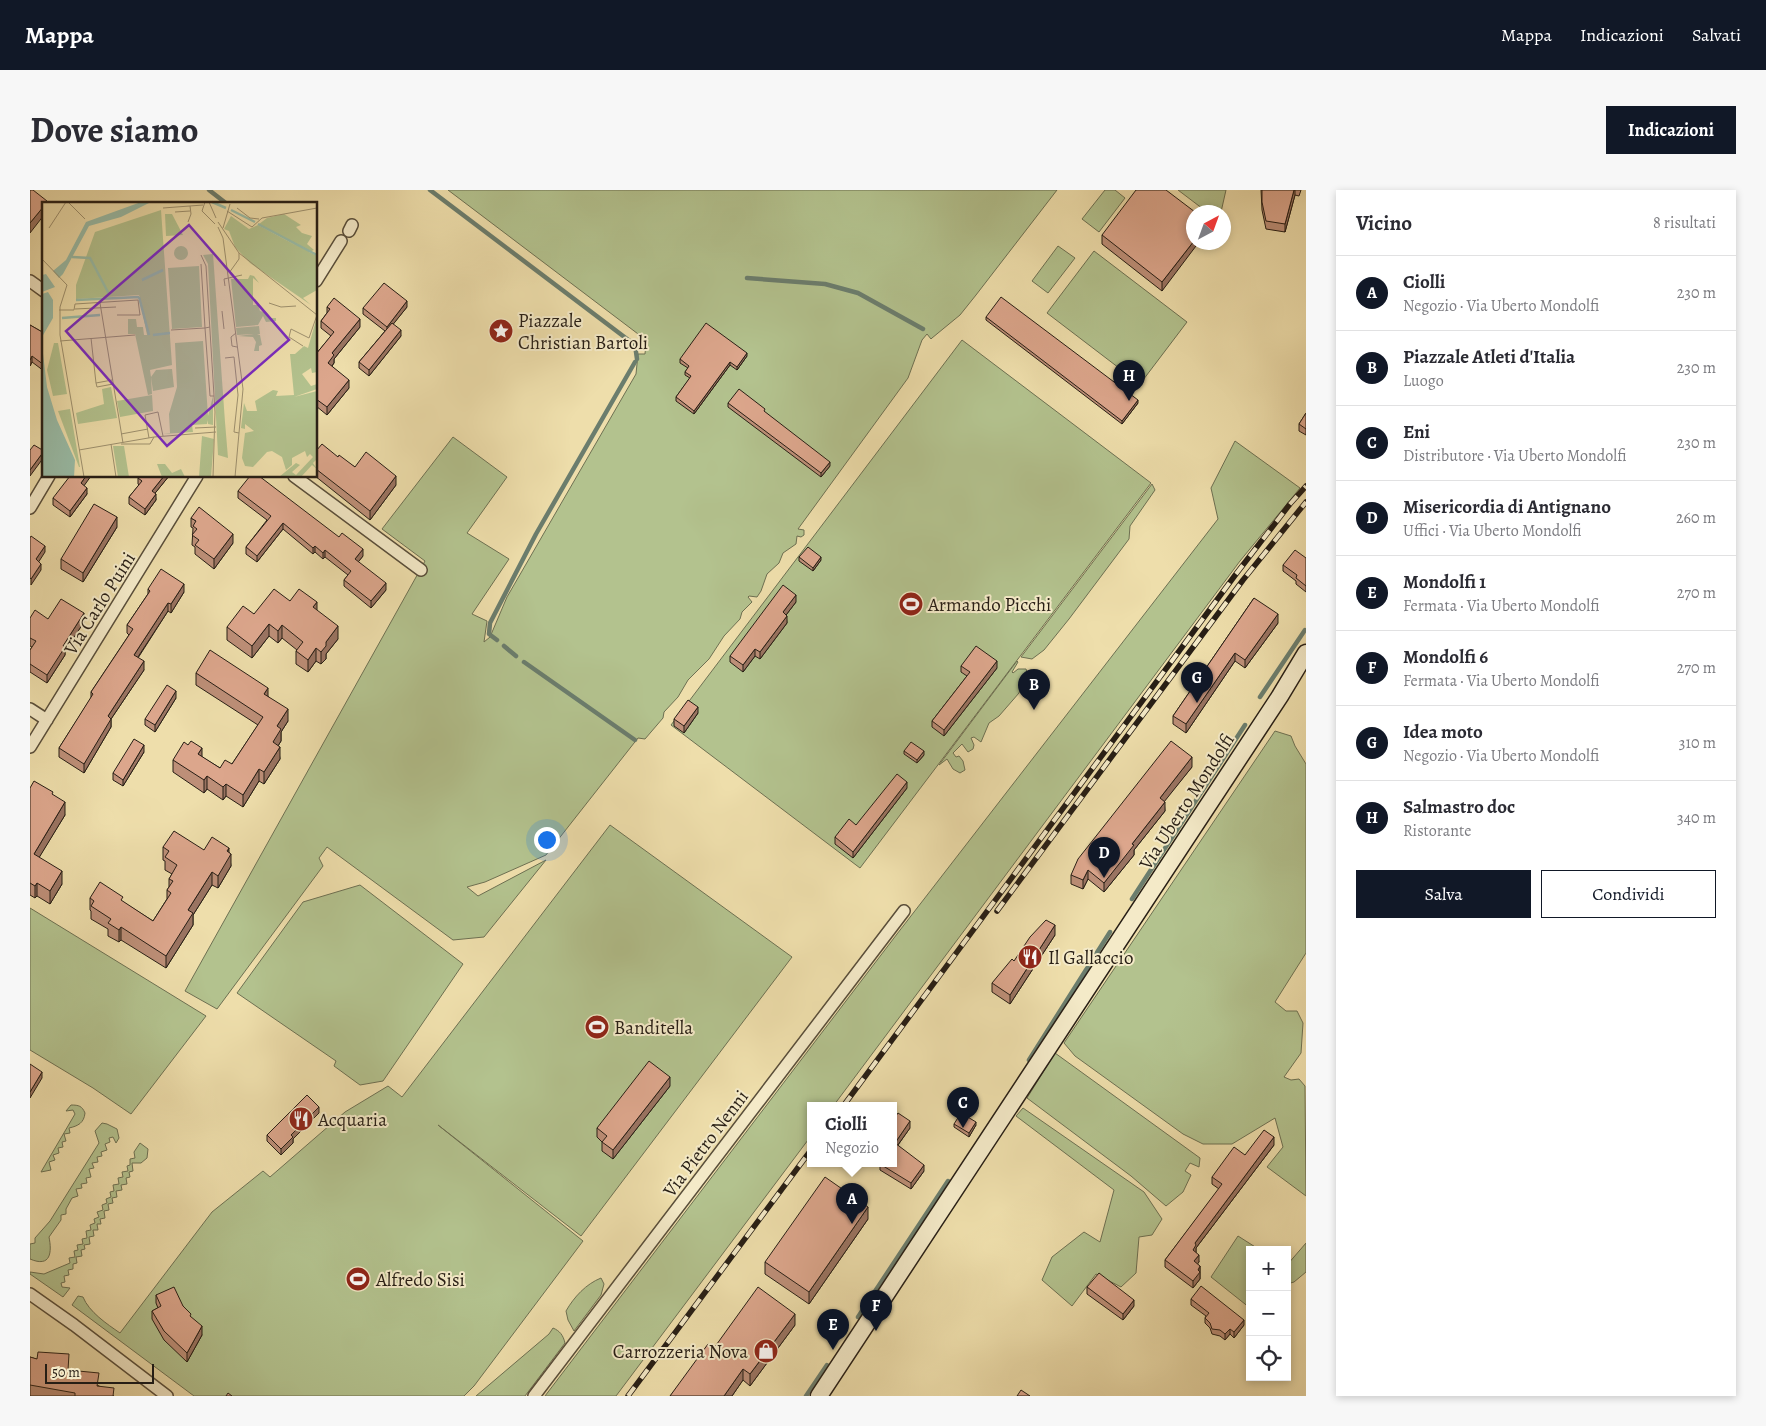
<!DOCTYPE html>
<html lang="it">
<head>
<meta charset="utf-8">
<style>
	:root { --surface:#fff; --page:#f7f7f7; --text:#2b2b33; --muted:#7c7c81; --line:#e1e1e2; --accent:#111827 }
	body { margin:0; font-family:Alegreya,serif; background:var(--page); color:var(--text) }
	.controls { position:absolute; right:15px; bottom:15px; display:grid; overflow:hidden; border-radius:0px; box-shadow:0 2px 8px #0003 }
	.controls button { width:45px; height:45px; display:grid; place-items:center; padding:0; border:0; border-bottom:1px solid var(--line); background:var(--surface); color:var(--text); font:25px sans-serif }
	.compass { position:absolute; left:1156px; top:15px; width:45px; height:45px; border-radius:50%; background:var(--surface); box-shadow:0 2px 8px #0003; rotate:41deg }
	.scale { position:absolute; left:15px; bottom:12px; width:109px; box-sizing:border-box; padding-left:5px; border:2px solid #271e15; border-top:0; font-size:14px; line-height:18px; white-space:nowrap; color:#271e15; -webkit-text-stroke:4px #f4eac8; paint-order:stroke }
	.you { position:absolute; left:516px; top:649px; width:18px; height:18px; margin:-12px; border:4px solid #fff; border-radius:50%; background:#1a73e8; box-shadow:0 0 0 8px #1a73e833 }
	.badge { display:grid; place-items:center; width:32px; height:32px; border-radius:50%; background:var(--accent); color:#fff; font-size:16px; font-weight:700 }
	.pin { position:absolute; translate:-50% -41px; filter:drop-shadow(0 1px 2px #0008) }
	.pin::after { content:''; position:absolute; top:26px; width:18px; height:15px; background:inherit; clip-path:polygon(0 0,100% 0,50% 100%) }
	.popup { position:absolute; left:777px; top:912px; width:90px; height:65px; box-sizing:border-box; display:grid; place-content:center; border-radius:0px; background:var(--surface); filter:drop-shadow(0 1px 4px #0005); font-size:16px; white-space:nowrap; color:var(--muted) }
	.popup b { font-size:19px; color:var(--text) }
	.popup::after { content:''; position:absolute; left:50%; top:100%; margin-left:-10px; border:10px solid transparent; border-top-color:var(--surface) }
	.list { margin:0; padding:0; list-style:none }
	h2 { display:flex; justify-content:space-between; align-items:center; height:65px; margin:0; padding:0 20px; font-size:21px }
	h2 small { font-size:16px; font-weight:400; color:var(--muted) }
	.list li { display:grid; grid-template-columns:32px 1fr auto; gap:15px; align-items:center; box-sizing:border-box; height:75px; padding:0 20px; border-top:1px solid var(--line) }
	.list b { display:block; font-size:19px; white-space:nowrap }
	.list p { margin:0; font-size:16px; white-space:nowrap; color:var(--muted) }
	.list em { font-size:16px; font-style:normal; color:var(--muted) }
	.actions { display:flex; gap:10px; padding:15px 20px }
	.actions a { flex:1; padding:11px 0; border:1px solid var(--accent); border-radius:0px; text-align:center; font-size:18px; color:var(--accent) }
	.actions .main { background:var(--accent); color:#fff }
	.icon { flex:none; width:28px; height:28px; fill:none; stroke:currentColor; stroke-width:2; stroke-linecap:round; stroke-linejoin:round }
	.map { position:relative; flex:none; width:1276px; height:1206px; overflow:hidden; border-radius:0px }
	header { display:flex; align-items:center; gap:30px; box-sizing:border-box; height:70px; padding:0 25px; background:var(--accent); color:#fff }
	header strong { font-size:24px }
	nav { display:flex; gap:28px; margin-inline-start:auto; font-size:18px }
	.intro { display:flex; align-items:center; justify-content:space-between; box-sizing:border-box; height:120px; padding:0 30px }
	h1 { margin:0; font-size:35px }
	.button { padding:12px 22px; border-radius:0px; background:var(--accent); color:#fff; font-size:18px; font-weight:700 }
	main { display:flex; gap:30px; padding:0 30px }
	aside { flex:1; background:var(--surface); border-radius:0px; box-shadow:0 2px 8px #0003 }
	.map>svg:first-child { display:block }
</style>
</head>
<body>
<header>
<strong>Mappa</strong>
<nav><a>Mappa</a><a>Indicazioni</a><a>Salvati</a></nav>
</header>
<div class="intro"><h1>Dove siamo</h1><a class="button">Indicazioni</a></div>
<main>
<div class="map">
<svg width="1276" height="1206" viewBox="0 0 1276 1206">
	<rect width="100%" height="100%" fill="#eedeab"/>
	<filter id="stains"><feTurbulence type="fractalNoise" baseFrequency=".004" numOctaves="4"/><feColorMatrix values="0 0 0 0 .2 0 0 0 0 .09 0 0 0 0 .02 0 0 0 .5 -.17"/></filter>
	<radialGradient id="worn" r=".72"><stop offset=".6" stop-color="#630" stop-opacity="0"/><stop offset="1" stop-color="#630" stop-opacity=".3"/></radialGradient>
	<!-- green -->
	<path fill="#b3c28e" stroke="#6d7052" d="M418,0H1027L946,105L930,125L902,148L901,149L897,144L892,150L878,188L768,339L774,340V345L771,347L767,346L766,354L753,363L749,373L737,384L731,401L727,407L719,406L718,407L722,412L712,422L710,429L694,446L679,469L658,490L648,507L634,522L633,528L615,549L608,548L516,665L455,692L437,697L448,706L516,670L454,747L423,750L297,657L289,668L293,676L187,819L155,801L395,371L352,339L423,247L477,287L437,343L479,369L442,424L457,431L454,452L460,447L477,407L606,184L608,164H615L616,150Z
		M1075,0H1085L1095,8L1069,42L1052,29Z
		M1148,0H1196L1191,22H1177Z
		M1028,56L1045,68L1018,103L1002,91Z
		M1064,61L1157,132L1110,194L1017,123Z
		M932,150L1121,293L830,678L641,535Z
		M1205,251L1270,298L1210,371L804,915H781V946L586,1206H515L867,744L1188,329L1181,298Z
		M1122,294L1125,300L1100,336L1099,349L1039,429L1014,460L1002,469L991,467Z
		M987,471L988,472L982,482L983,483L988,479H996L997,482L989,503L969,526L959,533L951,552L944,547L941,548L944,555L943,559L938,562L932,554L923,563L926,567L929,566L933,571L935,580L930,583L923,579L917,569L909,575Z
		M1245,541L1261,546L1265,556L1276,574V763L1245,812L1256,821H1267L1273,833L1271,863L1254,887L1261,890L1269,889L1275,896L1276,1006L1237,977L1253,957L1245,928L1202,954H1173L1153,944L1045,866L1034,853Z
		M580,635L762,767L551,1046L408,935L553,1051L444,1196L434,1206H164L42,1115L48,1106L53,1107C59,1122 77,1134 90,1143L182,1022L233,981L240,987L315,922L358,896L372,907Z
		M330,695L433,774L353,891L330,895L304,876L306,871L207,803L273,712Z
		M0,718L176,826L101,924L63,898L0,860Z
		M1025,863L1170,968L1169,977L1160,973L1155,981L1161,985L1153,1002L1136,1016L1101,986L997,908Z
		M41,915C49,915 52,916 55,923C54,933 48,936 39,938L40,943L34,944L36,951L32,952L33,957L28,958L29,963L23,965L25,970L19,972L21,980L11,982L45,924L43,920L36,921Z
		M993,918L1114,1002L1132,1029L1122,1045L1109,1047L1106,1083L1091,1097L1066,1084L1042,1116L1012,1090L1022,1067L1054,1042L1070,1052L1084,1000L986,926Z
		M72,933L77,934L87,939L89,948L86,953L83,947L79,948L80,952L75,954L77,960L71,962L72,966L67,967L68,972L62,973L64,978L59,979L61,987L56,988L57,993L51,994L52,998L46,999L48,1006L42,1008L36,1019V1024L31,1025V1030L19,1047C22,1062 21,1078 0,1069V1054L5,1053V1048L20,1031L69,953L65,941Z
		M110,953L118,959L117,968L111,973H102L103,981L99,982L100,987L96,988L97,994L91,995L92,1000L86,1001L87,1007L82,1008L83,1013L78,1014L79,1020L74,1021L75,1028L70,1029L71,1034H67L68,1040H63L64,1046L59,1047L60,1054L54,1055L55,1059L51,1060L52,1066L46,1067L47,1073L43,1074V1079L38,1080L39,1085L34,1086L35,1092L31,1093L32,1097L40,1098L33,1107L0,1084V1082L14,1084L40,1073L39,1068L45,1067L44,1061L48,1060L47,1055L53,1054L52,1049L57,1048L56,1041L61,1040L60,1035L65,1033L64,1029L69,1027L67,1022L73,1020L72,1015L77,1013L76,1009L81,1007L80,1002L84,1001L83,995L89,994L88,988L93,987L92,982L98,981L97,976L100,975V969L105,968L104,962Z
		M1208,1046L1230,1060H1220V1118L1181,1087Z
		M1276,1053V1082L1264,1092L1257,1094V1075Z
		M571,1088L574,1094L571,1105L544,1141L538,1130L536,1121C544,1107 556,1094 571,1088Z
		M523,1138C530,1141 533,1145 535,1153L495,1206H446L519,1144Z"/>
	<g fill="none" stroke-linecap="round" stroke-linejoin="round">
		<!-- stream -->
		<path stroke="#6b7d6d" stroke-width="4.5" d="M179,0L197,14
			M400,0L605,155L607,169
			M717,88L795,94L828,103L893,139
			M467,450L459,444L460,433L506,344L605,172
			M474,456L486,466
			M494,472L605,550
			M1230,507L1275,440
			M1102,709L1215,535
			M999,870L1080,742
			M828,1127L918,991
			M776,1206L797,1175"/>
		<defs>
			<path id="minor" d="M319,41L322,35
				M0,91L14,101
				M286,91L311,51
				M264,286L391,380
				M0,318L19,286
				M0,519L17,530
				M0,557L167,286
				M0,1104L44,1135L137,1206
				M504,1206L874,721"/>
			<path id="secondary" d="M789,1206L1250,506L1276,463"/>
		</defs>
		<!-- minor casing -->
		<use href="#minor" stroke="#594e3a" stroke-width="14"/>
		<!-- secondary casing -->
		<use href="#secondary" stroke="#271e15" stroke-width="19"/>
		<!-- minor -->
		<use href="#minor" stroke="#f4eac8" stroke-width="11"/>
		<!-- secondary -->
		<use href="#secondary" stroke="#f4eac8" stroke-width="16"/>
		<defs>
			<path id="rail" d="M967,721L1213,390L1276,312
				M814,915L1206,384L1260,314L1276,296
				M598,1206L781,960"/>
		</defs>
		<!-- rail casing -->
		<use href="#rail" stroke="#271e15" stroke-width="5.5"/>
		<!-- rail -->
		<use href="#rail" stroke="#f4eac8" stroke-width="4" stroke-dasharray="11" stroke-linecap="butt"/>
	</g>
	<!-- wall -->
	<path fill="#bd8f78" stroke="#271e15" d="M1231,0H1271L1269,6L1265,5L1255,42L1236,39L1232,20Z
		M1165,22L1132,101L1072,54V45Z
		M297,117L330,137L304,169V173L302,176L319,198L297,225L286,216V164L301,146L291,138V131L297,123Z
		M377,117L363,134L371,146L339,186L329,178V172L355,141L333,124V118Z
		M956,127L1108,213L1092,234L956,130Z
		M0,135L14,143V181L2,172L0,176Z
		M717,166L707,180L700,175L664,224L646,211V207L660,188L655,185V182L658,178L650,173V169Z
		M698,213L735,223L800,276L791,287L698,217Z
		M1276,223V245L1269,241V234Z
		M286,261L308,267L325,277L366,295L340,330L285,286H286Z
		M109,286H139L125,303L126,310L115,325L99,314V307L109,295L108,294V288Z
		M54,296L57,304L40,327L23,315V308Z
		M208,301L333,366L328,372L356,400L341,418L314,396V390L318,385L295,367L293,369L285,362L283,364L253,339L227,372L216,364V357L237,330L208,308Z
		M161,328L203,353L184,379L165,364V357L162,355L163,338L161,337Z
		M87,337L53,392L31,379V369Z
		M769,367L791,370L783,381L769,371Z
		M1276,368V402L1266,394V391L1253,381V375Z
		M118,399L154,402L141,423L138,421L108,468L114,480L81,529V537L54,583L29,567V558L61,508V502L99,445L97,443V435L118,404Z
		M1224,408L1248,433L1215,478L1205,471L1156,543L1143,534V526Z
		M260,411L287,421L308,449L296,464V469L291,474L286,471L278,482L266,474V461L267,460L252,448L248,453L239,446L222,468L197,450V437L224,424Z
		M766,412L756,425L757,433L730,469L725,466L713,482L700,472V466Z
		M0,428L54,432L35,461V465L17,493L0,482V460L2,457L0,456Z
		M931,476L967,478L914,546L902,537V531L937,486L931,482Z
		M166,483L238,506L258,531L251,542V551L248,556L250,569L234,594L229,591L213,617L196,606L193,610L177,599L174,603L143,582V570L172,567L190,578L202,574L228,535L166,495Z
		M146,508L125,542L115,535V529Z
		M668,523L654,543L644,536V529Z
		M874,561L894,565L887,573L874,564Z
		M114,562L93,596L83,590V583Z
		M1162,577L1134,611L1135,621L1104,660V665L1074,702L1058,689L1053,699L1041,694V685Z
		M0,598L23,605L35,625L9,667L32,694L20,714L7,706L5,708L0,705Z
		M877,598L823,668L805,654V647L826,635Z
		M133,657L199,662L201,676L188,698L182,695L163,725V735L136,778L91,750L89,752L78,746V739L61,729V721L60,720V708L93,712L123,731L137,709V700L139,697V689L142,684L135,680V671L133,670Z
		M1025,745L980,814L962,802V793L984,771Z
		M640,896L583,969L572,961V952L567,947V938Z
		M289,923L263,949V953L251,965L237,951V945Z
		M863,930L880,938L868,955L894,981L881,999L850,980V976L846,973H863Z
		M924,934L946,935L939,947L924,937Z
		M1244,955L1166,1058V1062L1169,1072L1167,1074L1170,1076V1089L1163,1098L1135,1077V1070L1189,999L1182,994V987L1215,965Z
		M838,1029L779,1114L735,1084V1072Z
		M1057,1097L1104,1116L1093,1130L1057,1104Z
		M126,1105L153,1116L172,1145L157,1172L134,1150L122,1129V1121L128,1118L126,1113Z
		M1161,1109L1214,1135L1204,1148L1200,1144L1195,1150L1190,1146L1182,1144L1180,1138L1175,1133V1128L1176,1126L1161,1115Z
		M765,1135L720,1196L713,1190L702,1206H640L684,1158Z
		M0,1167L39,1180L69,1196L84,1206H0Z"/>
	<!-- shaded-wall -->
	<path fill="#9a7462" stroke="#271e15" d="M1264,0H1265V5L1255,42V34Z
		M14,16V25L0,43V33Z
		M1164,51V52H1169L1132,101V92Z
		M377,111V117L357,142V137Z
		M330,129V137L304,169V173L298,181V173L302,163Z
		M371,140V146L339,186V180Z
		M717,163V166L707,180V177Z
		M2,166V172L0,176V170Z
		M700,172V175L664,224V221Z
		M319,190V198L297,225V217Z
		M1108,210V213L1092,234V231Z
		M14,261V267L0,286V280Z
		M800,272V276L791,287V283Z
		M56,286H61L51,300V293Z
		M134,286H139L122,307V301Z
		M366,286V295L340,330V321Z
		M57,298V304L40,327V321Z
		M126,304V310L115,325V319Z
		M87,327V337L53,392V383Z
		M253,333V339L227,372V366Z
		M203,344V353L184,379V369Z
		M15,356V362L6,376V369Z
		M285,356V362L283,364V358Z
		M333,359V366L325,376V369Z
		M295,360V367L293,369V363Z
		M791,367V370L783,381V378Z
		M11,374V380L1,395V389Z
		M356,393V400L341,418V411Z
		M154,394V402L141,423V414Z
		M766,405V412L753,429V422Z
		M287,412V424L283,417Z
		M138,413V421L104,473V465Z
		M54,423V432L35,461V465L17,493V485L33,456Z
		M1248,424V433L1215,478V470Z
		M757,426V433L730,469V462Z
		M239,434V446L222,468V456Z
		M252,435V448L248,453V441Z
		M308,436V449L296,464V469L291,474V462L296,452Z
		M286,458V471L278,482V470Z
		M725,459V466L713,482V475Z
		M1205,463V471L1156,543V534Z
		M114,471V480L81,529V537L54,583V574L78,526Z
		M967,471V478L914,546V540Z
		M238,498V510L234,504Z
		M146,501V508L125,542V535Z
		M668,517V523L654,543V536Z
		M258,519V531L251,542V551L243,564V552L247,536Z
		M114,555V562L93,596V590Z
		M250,557V569L234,594V582Z
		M172,558V570L168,564Z
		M894,561V565L887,573V570Z
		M1162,567V577L1130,617V608Z
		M229,579V591L213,617V605Z
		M177,586V599L174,603V590Z
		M877,592V598L823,668V662Z
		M196,594V606L193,610V597Z
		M35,612V625L4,676V664Z
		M1135,612V621L1104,660V665L1074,702V693L1102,654Z
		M199,658V667L201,664V676L188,698V686Z
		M1058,680V689L1053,699V690Z
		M32,681V694L20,714V701Z
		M182,682V695L163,725V735L136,778V766L158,720Z
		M7,693V706L5,708V696Z
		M1025,735V745L980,814V805Z
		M91,737V750L89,752V740Z
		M12,882V888L0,908V902Z
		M640,887V896L583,969V960Z
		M289,917V923L263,949V953L251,965V959L261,945Z
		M880,931V938L865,959V953Z
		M946,932V935L939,947V943Z
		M1244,947V955L1166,1058V1062L1163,1067V1060L1165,1053Z
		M894,975V981L881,999V993Z
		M838,1017V1029L779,1114V1102Z
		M1169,1065V1072L1164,1079V1071Z
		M1170,1076V1089L1163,1098V1091L1168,1080Z
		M1104,1110V1116L1093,1130V1124Z
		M765,1124V1135L720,1196V1184Z
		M1214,1130V1135L1204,1148V1142Z
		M172,1136V1145L157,1172V1163Z
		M1200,1139V1144L1195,1150V1144Z
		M713,1179V1190L702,1206H694Z"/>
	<!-- building -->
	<path fill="#dca68c" stroke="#271e15" d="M0,0H3L17,11L15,14H14V16L0,33Z
		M1106,0H1136L1165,22H1164V51L1132,92L1072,45Z
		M1232,0H1264L1255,34L1236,31L1232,12Z
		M354,93L377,111L357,137L333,118Z
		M971,107L1108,210L1092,231L956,127Z
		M304,108L330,129L302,163L304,165L298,173L319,190L297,217L286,209V164L304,142L291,131L300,119L297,117Z
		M362,133L371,140L339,180L329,172Z
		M676,133L717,163L707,177L700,172L664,221L646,207L661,186L655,182L659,176L650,169Z
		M0,135L14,143V175L2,166L0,170Z
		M709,199L735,219L734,221L800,272L791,283L698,213Z
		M1276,223V239L1269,234Z
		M292,254L308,267L309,265L325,277L336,262L366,286L340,321L286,279V261Z
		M4,255L14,261L0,280V260Z
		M40,286H56L51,293L57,298L40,321L23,308Z
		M109,286H134L122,301L126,304L115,319L99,307L112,291L108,288Z
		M220,286H229L309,347L312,343L333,359L325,369L356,393L341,411L314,390L321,381L295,360L293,363L285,356L283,358L253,333L227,366L216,357L241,326L208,301Z
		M64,314L87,327L53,383L31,369Z
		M169,317L203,344L184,369L165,355L169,350L162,345L167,339L163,336L166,331L161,328Z
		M1,346L15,356L6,369L11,374L1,389L0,388V348Z
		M778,357L791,367L783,378L769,367Z
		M1265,360L1276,368V396L1266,388L1267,385L1253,375Z
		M131,379L154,394L141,414L138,413L104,465L114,471L78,526L81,529L54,574L29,558L63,504L61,502L103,439L97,435L120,401L118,399Z
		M753,395L766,405L753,422L757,426L730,462L725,459L713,475L700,466Z
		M244,399L260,411L269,399L287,412L283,417L308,436L296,452V456L291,462L286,458L278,470L266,461L273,452L252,435L248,441L239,434L222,456L197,437L213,416L224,424Z
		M1224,408L1248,424L1215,470L1205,463L1156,534L1143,526Z
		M31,409L54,423L33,456L35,457L17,485L0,474V460L6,451L0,448V428L5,420L18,429Z
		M946,456L967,471L914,540L902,531L940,482L931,476Z
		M180,460L238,498L234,504L258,519L247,536L251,539L243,552L250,557L234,582L229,579L213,605L196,594L193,597L177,586L174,590L143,570L154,552L158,555L161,551L172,558L168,564L190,578L195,570L202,574L233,527L166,483Z
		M137,495L146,501L125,535L115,529Z
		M658,510L668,517L654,536L644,529Z
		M104,549L114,555L93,590L83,583Z
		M1141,551L1162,567L1130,608L1135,612L1102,654L1104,655L1074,693L1058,680L1053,690L1041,685L1048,669Z
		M881,552L894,561L887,570L874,561Z
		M867,584L877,592L823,662L805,647L819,629L826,635Z
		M4,591L23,602L22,604L35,612L4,664L32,681L20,701L7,693L5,696L0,693V598Z
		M144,641L174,660L182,647L199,658L197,661L201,664L188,686L182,682L158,720L163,723L136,766L91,737L89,740L78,733L81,729L61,716L64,711L60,708L70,692L93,707L91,710L123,731L141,703L137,700L143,691L139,689L147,675L135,667L139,661L133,657Z
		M1016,730L1025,735L980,805L962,793L982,769L984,771L1000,747Z
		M619,871L640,887L583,960L572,952L577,946L567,938Z
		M0,874L12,882L0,902Z
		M277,905L289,917L261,945L263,947L251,959L237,945Z
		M868,923L880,931L865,953L894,975L881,993L850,974L851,973H863V930Z
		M931,923L946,932L939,943L924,934Z
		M1234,940L1244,947L1165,1053L1166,1055L1163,1060L1169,1065L1164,1071L1170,1076L1168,1080L1170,1082L1163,1091L1135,1070L1192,994L1182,987L1204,957L1215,965Z
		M795,987L838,1017L779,1102L735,1072Z
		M1069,1083L1104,1110L1093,1124L1057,1097Z
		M1171,1096L1214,1130L1204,1142L1200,1139L1195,1144L1190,1140L1182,1139L1180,1133L1175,1128L1179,1123L1161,1109Z
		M144,1097L153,1116L161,1124L160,1126L172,1136L157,1163L134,1141L122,1121L131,1116L126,1105Z
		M728,1097L765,1124L720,1184L713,1179L694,1206H640L678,1154L684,1158Z
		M8,1162L39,1164L38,1180L69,1183L67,1196L84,1198L83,1206H45V1203L0,1195V1167L7,1169Z
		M991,1200L1000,1206H987Z
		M198,1203L202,1206H196Z"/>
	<!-- icons -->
	<defs>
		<symbol id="sight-disc" viewBox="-11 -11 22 22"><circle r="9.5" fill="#8f2418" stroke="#f4eac8"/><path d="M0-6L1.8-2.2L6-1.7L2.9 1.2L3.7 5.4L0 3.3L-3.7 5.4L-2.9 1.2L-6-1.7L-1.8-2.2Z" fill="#fff"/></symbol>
		<symbol id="stadium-disc" viewBox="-11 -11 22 22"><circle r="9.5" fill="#8f2418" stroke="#f4eac8"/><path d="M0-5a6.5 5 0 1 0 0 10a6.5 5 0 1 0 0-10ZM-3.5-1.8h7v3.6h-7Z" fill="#fff"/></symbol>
		<symbol id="restaurant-disc" viewBox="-11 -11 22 22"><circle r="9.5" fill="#8f2418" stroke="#f4eac8"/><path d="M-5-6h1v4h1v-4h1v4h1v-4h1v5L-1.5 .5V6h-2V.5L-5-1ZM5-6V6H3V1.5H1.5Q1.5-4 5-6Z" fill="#fff"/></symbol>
		<symbol id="shop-disc" viewBox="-11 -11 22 22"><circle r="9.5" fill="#8f2418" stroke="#f4eac8"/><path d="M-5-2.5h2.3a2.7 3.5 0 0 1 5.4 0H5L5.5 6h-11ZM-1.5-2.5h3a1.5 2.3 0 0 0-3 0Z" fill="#fff"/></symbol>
	</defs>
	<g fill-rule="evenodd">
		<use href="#sight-disc" x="457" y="127" width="28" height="28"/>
		<use href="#stadium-disc" x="867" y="400" width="28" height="28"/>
		<use href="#restaurant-disc" x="986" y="753" width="28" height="28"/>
		<use href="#stadium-disc" x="553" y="823" width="28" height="28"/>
		<use href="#restaurant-disc" x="257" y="915" width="28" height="28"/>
		<use href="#stadium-disc" x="314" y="1075" width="28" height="28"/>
		<use href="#shop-disc" x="722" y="1147" width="28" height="28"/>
	</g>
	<g text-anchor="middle" stroke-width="4" stroke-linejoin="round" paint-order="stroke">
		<!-- poi labels -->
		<g font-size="19" fill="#271e15" stroke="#f4eac8" text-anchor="start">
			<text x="488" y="137">Piazzale<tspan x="488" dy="22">Christian Bartoli</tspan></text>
			<text x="898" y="421">Armando Picchi</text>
			<text x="1018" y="774">Il Gallaccio</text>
			<text x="584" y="844">Banditella</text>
			<text x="288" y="936">Acquaria</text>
			<text x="346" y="1096">Alfredo Sisi</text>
			<text x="718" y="1168" text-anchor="end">Carrozzeria Nova</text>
		</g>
		<!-- street labels -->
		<g font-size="19" fill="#271e15" stroke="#f4eac8">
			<text transform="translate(69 413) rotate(-58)" y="7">Via Carlo Puini</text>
			<text transform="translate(1156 611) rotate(-57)" y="7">Via Uberto Mondolfi</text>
			<text transform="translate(675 953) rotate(-53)" y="7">Via Pietro Nenni</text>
		</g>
	</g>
	<!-- overview -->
	<g transform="translate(12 12)">
		<rect width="275" height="275" fill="#eedeab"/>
		<path d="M119,8L130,163L108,168L109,175L114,168L130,167L132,185L111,189L109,175L110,192L106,193L93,132H86V117H94L95,125H101L102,133H105L97,93L34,97V83L53,30ZM123,12H130L141,33L124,34ZM242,12L259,23L254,25L260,31L270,34L265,42L272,48L267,50L275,54V88L261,96L269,103L208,61L193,45L187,29L182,27L189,14L207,27L216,23L255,44L217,22L225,16ZM132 51a7 7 0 1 1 14 0a7 7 0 1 1-14 0ZM171,52L183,220L186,256L176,253L166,62L161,53ZM157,64L160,125L130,127L126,66ZM208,73L212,74L217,81L211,76V103H216L218,109L225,111L228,116H234V119L224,120L221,114L216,123L194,125L189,77H206ZM275,115V170L270,171L269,166L260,172L269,184L275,182V187L252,195L275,189V257L271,261L275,267L270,263L259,275H237L254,261L258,263L250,270L254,273L271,255L268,252L265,255L263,249L250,256V263L244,268L240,255L230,249L225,250L211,265L203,264L200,256L203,231L212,229L203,222V227L199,226L202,201L205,209H215L213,199L231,188L236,189L234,194L252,193L248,152H253L262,144L266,146ZM217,124L218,132H215L218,133L220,143L217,144V149H212L214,140L211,135L196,134L212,132L195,133L194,126ZM161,139L166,214L171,194V223L166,222V218L165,222L150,223L151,230L121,232L128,231L127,212L135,185L133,141ZM12,141H16L25,192L11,194L5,168ZM69,185L75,216L36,222L34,211L62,202L60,187ZM110,193L111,209L78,215L75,199ZM28,207L38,265H37L16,209ZM160,234L172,237L169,275H157ZM71,244H82L87,275H76ZM115,262H123L130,271L139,267L143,275H120Z" fill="#b3c28e"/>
		<path d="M99,0H109L79,15L47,24L21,72L17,76L11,69L24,58L44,20ZM4,72L13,85L0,90V73ZM6,90L11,98V116L0,135V92ZM0,143L5,185L15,218L33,258L32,275H0Z" fill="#99bca7"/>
		<path fill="none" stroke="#99bca7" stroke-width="2.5" d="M170,0L184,6M189,8L213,20M216,22L275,53M30,55L48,56L67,92M100,78L121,68M97,95L107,133M34,98L97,95M20,116L58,113M111,133L128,131"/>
		<path fill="none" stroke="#9e916f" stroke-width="1" d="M26,0L43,17M163,0L160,9L173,22M167,0L174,16M121,6L161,3M195,6L208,16L217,17M0,9V34M185,9L210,25L220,16L275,6M133,10L148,9M146,20L149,12L148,4M176,20L197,51V57M176,25L181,36L201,187L193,275M7,26L24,0M181,26L188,2M197,51L275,113M159,53L164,64L173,210L171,275M0,57L25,83L18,105V133L42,275M159,62L163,126L168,125M187,71L197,57M183,84L182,77L200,73M58,101L81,241M227,101L239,105L254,104M33,107L74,105M17,108H32L33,102L96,98L98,113H75M180,109L182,127M129,128L163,126L168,194H172M194,131L189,135L190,144L195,145M49,136L54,181M18,139L93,133M261,144L247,135L249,127L267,136L275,113M183,156L192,155L196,193L192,230L197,231M70,178L54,181L55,185L71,182M153,226L174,225M79,232L106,227M107,236L103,213L116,210L121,234M69,242L74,275M79,242H108L112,235M37,248L112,235L174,230"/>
		<path fill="#7b2cbf" fill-opacity="0.15" stroke="#7b2cbf" stroke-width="2.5" d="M147,23L247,138L125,244L24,129Z"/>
		<rect width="275" height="275" fill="none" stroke="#271e15" stroke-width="2.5"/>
	</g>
	<rect width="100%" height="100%" filter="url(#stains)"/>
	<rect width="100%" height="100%" fill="url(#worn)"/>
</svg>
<div class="controls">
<button>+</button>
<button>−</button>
<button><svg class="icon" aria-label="locate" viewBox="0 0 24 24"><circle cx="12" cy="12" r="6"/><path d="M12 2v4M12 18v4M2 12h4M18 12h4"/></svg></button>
</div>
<svg class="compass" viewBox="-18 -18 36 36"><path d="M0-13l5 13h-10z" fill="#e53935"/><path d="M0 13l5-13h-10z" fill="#7c7c81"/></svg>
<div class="scale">50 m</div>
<div class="you"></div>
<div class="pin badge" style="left:822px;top:1034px">A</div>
<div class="popup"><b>Ciolli</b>Negozio</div>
<div class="pin badge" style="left:1004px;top:520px">B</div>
<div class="pin badge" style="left:933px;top:938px">C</div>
<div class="pin badge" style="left:1074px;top:688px">D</div>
<div class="pin badge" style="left:803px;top:1160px">E</div>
<div class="pin badge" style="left:846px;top:1141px">F</div>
<div class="pin badge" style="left:1167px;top:513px">G</div>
<div class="pin badge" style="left:1099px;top:211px">H</div>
</div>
<aside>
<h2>Vicino<small>8 risultati</small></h2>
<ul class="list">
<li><span class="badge">A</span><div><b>Ciolli</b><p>Negozio · Via Uberto Mondolfi</p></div><em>230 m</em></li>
<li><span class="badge">B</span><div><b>Piazzale Atleti d'Italia</b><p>Luogo</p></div><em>230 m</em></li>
<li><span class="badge">C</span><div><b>Eni</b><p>Distributore · Via Uberto Mondolfi</p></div><em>230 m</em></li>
<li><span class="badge">D</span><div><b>Misericordia di Antignano</b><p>Uffici · Via Uberto Mondolfi</p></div><em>260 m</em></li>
<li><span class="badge">E</span><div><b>Mondolfi 1</b><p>Fermata · Via Uberto Mondolfi</p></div><em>270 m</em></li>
<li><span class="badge">F</span><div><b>Mondolfi 6</b><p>Fermata · Via Uberto Mondolfi</p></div><em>270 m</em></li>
<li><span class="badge">G</span><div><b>Idea moto</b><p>Negozio · Via Uberto Mondolfi</p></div><em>310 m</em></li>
<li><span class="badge">H</span><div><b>Salmastro doc</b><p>Ristorante</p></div><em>340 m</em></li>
</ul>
<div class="actions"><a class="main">Salva</a><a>Condividi</a></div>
</aside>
</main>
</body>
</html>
